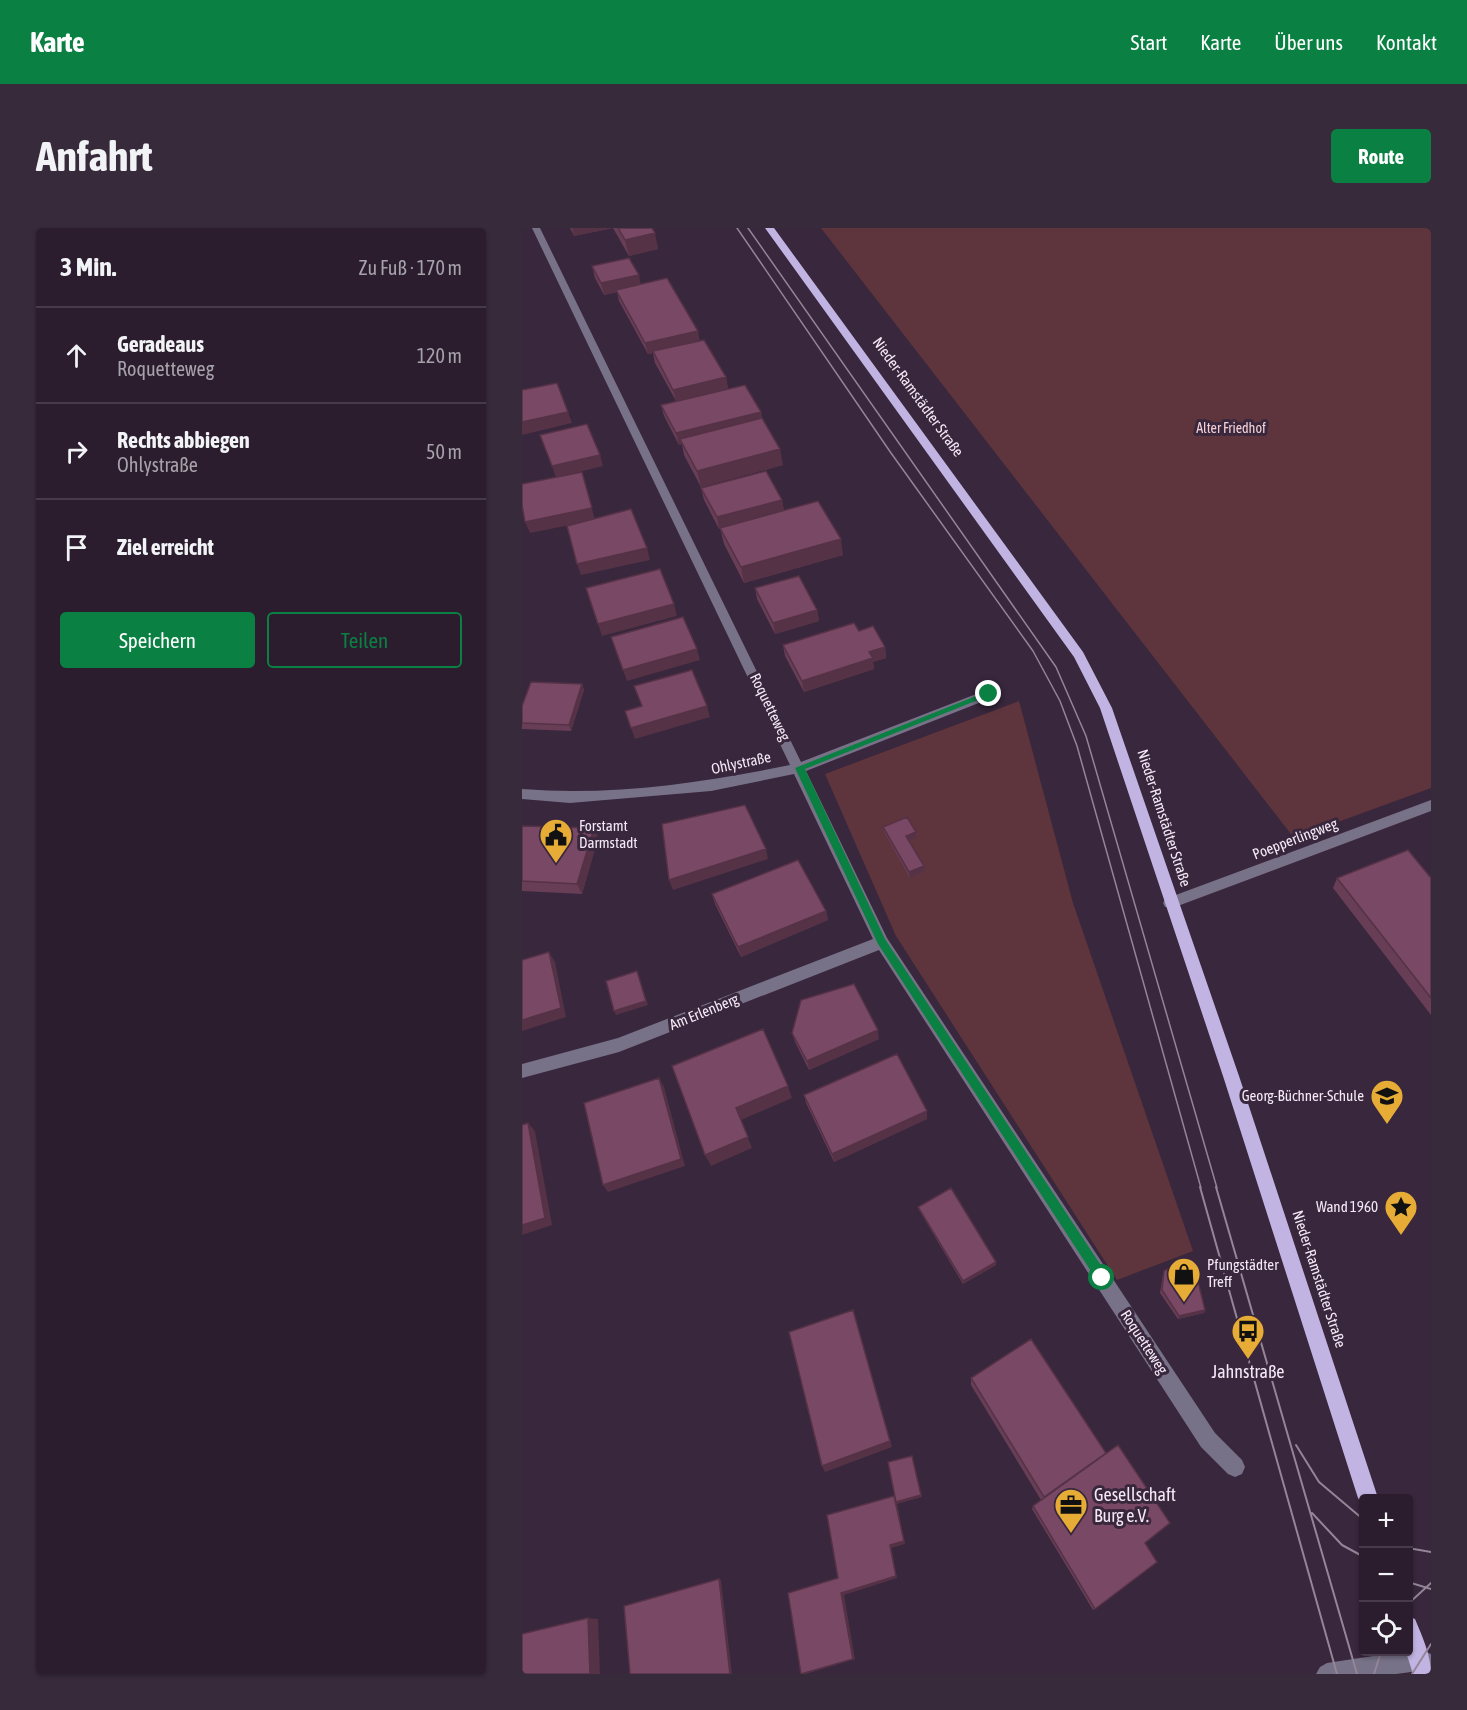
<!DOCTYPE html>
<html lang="de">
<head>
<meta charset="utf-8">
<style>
	:root { --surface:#2b1d2e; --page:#372a3a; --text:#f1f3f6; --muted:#a6a2aa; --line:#473b4a; --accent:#0b8043 }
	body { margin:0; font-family:"Asap Condensed",sans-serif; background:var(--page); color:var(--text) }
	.controls { position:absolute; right:18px; bottom:18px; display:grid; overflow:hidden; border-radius:6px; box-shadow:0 2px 4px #0004 }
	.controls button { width:54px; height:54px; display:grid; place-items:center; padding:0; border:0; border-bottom:2px solid var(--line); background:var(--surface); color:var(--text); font:30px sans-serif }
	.stop { position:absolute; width:18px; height:18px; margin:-14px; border:4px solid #0b8043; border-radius:50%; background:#fff }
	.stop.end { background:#0b8043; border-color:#fff; box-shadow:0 2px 6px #0008 }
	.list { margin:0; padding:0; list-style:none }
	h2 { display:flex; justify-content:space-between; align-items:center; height:78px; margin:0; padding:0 24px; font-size:26px }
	h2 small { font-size:20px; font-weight:400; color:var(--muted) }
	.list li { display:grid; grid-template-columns:39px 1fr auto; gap:18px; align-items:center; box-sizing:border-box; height:96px; padding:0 24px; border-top:2px solid var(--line) }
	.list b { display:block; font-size:22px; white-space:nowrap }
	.list p { margin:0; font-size:20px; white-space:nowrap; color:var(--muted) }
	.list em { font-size:20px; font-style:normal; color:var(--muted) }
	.actions { display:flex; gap:12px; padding:18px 24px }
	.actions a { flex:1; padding:14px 0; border:2px solid var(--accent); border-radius:6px; text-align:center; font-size:21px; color:var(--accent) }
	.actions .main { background:var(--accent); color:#fff }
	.icon { flex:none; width:33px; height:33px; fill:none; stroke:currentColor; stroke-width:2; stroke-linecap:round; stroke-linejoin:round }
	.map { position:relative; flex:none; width:909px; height:1446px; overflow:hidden; border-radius:6px }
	header { display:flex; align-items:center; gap:36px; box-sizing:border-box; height:84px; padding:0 30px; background:var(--accent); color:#fff }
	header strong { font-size:28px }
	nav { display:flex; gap:33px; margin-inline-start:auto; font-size:21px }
	.intro { display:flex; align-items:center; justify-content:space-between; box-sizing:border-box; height:144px; padding:0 36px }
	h1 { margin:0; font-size:42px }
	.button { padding:15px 27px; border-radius:6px; background:var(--accent); color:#fff; font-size:21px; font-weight:700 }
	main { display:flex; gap:36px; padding:0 36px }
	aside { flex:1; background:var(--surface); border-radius:6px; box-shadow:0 2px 4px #0004 }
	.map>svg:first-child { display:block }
</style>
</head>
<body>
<header>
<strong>Karte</strong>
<nav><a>Start</a><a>Karte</a><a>Über uns</a><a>Kontakt</a></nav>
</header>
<div class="intro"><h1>Anfahrt</h1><a class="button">Route</a></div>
<main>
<aside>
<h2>3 Min.<small>Zu Fuß · 170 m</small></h2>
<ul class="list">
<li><svg class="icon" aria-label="ahead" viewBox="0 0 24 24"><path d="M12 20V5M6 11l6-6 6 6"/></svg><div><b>Geradeaus</b><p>Roquetteweg</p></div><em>120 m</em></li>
<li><svg class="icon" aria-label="right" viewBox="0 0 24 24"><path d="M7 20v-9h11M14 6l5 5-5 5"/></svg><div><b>Rechts abbiegen</b><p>Ohlystraße</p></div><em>50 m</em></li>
<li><svg class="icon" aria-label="arrive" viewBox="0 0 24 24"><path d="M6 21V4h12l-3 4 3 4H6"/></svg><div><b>Ziel erreicht</b></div></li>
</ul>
<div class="actions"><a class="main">Speichern</a><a>Teilen</a></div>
</aside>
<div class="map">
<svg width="909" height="1446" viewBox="0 0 909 1446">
	<rect width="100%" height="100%" fill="#39273d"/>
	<!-- green -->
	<path fill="#5e353c" d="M299,0H909V560L772,610Z
		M497,473L551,675L671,1023L595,1052L374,708L303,546Z"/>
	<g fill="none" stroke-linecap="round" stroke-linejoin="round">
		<!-- minor -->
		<path fill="#787288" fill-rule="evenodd" d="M10,0H18L279,534L462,463H472L473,466L472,469L284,543L365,710L693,1205L720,1232L723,1239L720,1246L713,1249L706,1246L679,1219L357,722L97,824L0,850V836L96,810L351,711L272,546L189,563L48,575L0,571V561C90,568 180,555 268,537Z
			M909,572V583L653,679H643L641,675L643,671Z
			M897,1421L909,1426V1446L897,1443L874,1446H794L798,1439L805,1435Z"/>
		<!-- major -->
		<path fill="#c1b4e2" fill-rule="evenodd" d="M243,0H252L561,424L590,480L717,848L856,1270H842V1278L836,1270L701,848L578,480L552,429Z
			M886,1388L893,1391C900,1408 909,1427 909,1446H891L884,1424H886Z"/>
		<!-- tram-far1 -->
		<path stroke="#948597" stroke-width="1.5" d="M215,0L369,225L511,423L538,473L555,518L679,960
			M226,0L534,439L564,508L695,960"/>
		<!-- tram -->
		<path stroke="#948597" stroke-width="2" d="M678,959L815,1446
			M694,959L835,1446
			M774,1217L797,1254L842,1292
			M790,1285L820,1317L842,1329
			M886,1320L909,1324
			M886,1354L909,1361
			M886,1376L909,1355
			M852,1446L859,1424
			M890,1446L909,1416"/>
	</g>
	<!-- wall -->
	<path fill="#683e56" d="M48,0H130L136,21L107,28L91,0L52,8Z
		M70,38L119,56L178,112L204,149L206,161L154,173L133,135L131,125L126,126L97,73L95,64L82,67L73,50Z
		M139,177L239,184L240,190L261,237L179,259L162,227L160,216L157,217L142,188Z
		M179,260L260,272L262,283L321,327L222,355L202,316L198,300L197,301L182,272Z
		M233,360L295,382L297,393L253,406L235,371Z
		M337,403L363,419L364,430L351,434L352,441L282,464L263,428L261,417Z
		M60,456L62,462L49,503L0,501V478Z
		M0,598L72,600L76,610L60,666L0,663Z
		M361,599L394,610L387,612L403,643L388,650L362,604Z
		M815,650H909V787L811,660Z
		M190,666L304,683L306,692L219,729L193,676Z
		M270,805L357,811L287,842L273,814Z
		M282,867L405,891L312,934L284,875Z
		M396,979L474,1037L441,1056L397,982Z
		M642,1043L683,1082L682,1085L656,1091L638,1065L641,1046Z
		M449,1150L623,1315L635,1334L571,1382L510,1281L511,1278L519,1272L449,1157Z"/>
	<!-- shaded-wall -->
	<path fill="#553246" d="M50,0H91L52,8Z
		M133,5L136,21L107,28L103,12Z
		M117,47L119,58L82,67L79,55Z
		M176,103L178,114L126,126L123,115Z
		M204,149L206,161L154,173L151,162Z
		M46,184L50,195L0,207V194Z
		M239,184L241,196L158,211L160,216L157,217L154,205Z
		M258,221L261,237L179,259L175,243Z
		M78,227L81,238L34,250L30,238Z
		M60,244L73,292L8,305L3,294Z
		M260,272L262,283L197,301L195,289Z
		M319,311L321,327L222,355L219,339Z
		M125,320L128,332L59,347L55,336Z
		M152,376L155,388L80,408L76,396Z
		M295,382L297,393L253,406L251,395Z
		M363,419L364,430L351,434L352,441L282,464L280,453L347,424Z
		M175,421L178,432L105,453L101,442Z
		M60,456L62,462L49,503L47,497Z
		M185,478L188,489L113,511L109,500Z
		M72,600L76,610L60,666L55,656Z
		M394,604V610L385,613L384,608Z
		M244,621L246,631L151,662L147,652Z
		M402,638L403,643L388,650L387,644Z
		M304,683L306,692L219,729L216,719Z
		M27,724L33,734L44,789L0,803V792Z
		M115,743L126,777L94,787L92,783Z
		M356,802L357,811L287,842L285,833Z
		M137,850L142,859L163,938L86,964L81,957Z
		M266,858L270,870L219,892L230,920L189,938L183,927L214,880Z
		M405,883V891L312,934L310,926Z
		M6,895L13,903L30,997L0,1007Z
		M474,1034V1037L441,1056V1053Z
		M331,1082L370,1219L303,1244L300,1238Z
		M683,1082L682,1085L656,1091L657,1088Z
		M390,1228L400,1269L375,1276V1275L383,1316L369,1320L375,1350L322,1367L333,1431L284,1446H280L319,1365L368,1317L372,1268Z
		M197,1351L199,1352L210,1446H208Z
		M66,1390L76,1391L78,1446H68Z"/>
	<!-- building -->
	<path fill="#794864" stroke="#553246" stroke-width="1.5" d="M96,0H130L133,5L103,12Z
		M107,30L117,47L79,55L70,38Z
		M145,50L176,103L123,115L94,62Z
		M182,112L204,149L151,162L131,123Z
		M35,155L46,184L0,194V162Z
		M223,157L239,184L154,205L139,177Z
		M240,190L258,221L175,243L158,211Z
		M65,196L78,227L30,238L18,207Z
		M244,243L260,272L195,289L179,260Z
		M60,244L70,280L3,294L0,277V256Z
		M296,273L319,311L219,339L198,300Z
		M109,281L125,320L55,336L45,298Z
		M138,341L152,376L76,396L64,360Z
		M277,348L295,382L251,395L233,360Z
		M161,389L175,421L101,442L89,409Z
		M332,395L337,403L351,398L363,419L347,424L351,430L280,453L261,417Z
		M170,442L185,478L109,500L103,483L120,478L112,458Z
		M9,454L60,456L47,497L0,495V478Z
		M223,577L244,621L147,652L140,596Z
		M385,589L394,604L384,608L402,638L387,644L361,599Z
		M0,598L72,600L55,656L0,653Z
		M886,622L909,650V770L815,650Z
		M276,632L304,683L216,719L190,666Z
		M27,724L39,780L0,792V732Z
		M115,743L124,773L92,783L84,753Z
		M332,756L356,802L285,833L270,805L279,772Z
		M241,801L266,858L214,880L226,909L183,927L150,838Z
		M375,826L405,883L310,926L282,867Z
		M137,850L159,931L81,957L62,875Z
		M6,895L23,990L0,997V897Z
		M429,960L474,1034L441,1053L396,979Z
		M654,1036L673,1041L683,1082L657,1088L640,1062L642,1043Z
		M331,1082L368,1213L300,1238L267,1104Z
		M509,1111L584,1225L522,1269L449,1150Z
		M596,1217L648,1295L623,1315L635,1334L573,1381L511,1278Z
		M390,1228L399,1267L374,1274L366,1234Z
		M372,1268L382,1313L368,1317L374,1348L319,1365L331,1431L279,1446L266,1365L316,1350L305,1287Z
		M197,1351L208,1446H108L102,1378Z
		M66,1390L68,1446H0V1406Z"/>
	<!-- route -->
	<path fill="#0b8043" d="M464,464L471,466L283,541L363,711L584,1045L586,1050L580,1055L576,1054L356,716L273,540Z"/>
	<!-- icons -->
	<defs>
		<symbol id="civic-pin" viewBox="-11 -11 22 30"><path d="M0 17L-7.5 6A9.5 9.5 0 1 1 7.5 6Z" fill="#e6ac36" stroke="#39273d"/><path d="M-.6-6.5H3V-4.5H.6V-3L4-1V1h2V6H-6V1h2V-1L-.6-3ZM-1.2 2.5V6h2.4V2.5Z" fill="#111"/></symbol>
		<symbol id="school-pin" viewBox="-11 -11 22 30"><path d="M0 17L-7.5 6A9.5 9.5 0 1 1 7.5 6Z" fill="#e6ac36" stroke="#39273d"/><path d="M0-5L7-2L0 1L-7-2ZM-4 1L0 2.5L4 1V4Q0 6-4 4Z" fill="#111"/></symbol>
		<symbol id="sight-pin" viewBox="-11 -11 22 30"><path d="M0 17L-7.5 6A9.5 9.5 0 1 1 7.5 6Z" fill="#e6ac36" stroke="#39273d"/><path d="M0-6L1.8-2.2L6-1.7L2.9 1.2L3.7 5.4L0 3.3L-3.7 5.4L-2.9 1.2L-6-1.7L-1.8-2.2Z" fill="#111"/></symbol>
		<symbol id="shop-pin" viewBox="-11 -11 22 30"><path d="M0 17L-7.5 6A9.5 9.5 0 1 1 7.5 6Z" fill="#e6ac36" stroke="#39273d"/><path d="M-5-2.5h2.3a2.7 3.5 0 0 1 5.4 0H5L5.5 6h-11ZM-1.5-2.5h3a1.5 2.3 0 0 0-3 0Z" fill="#111"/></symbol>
		<symbol id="bus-pin" viewBox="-11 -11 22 30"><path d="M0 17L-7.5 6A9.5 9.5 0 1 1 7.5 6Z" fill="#e6ac36" stroke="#39273d"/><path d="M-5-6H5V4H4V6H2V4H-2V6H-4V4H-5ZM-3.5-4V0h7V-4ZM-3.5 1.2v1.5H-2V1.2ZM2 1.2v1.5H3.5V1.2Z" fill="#111"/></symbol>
		<symbol id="office-pin" viewBox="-11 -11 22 30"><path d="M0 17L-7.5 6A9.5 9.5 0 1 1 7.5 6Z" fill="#e6ac36" stroke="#39273d"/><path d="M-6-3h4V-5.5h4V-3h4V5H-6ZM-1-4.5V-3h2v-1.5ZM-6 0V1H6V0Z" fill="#111"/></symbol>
	</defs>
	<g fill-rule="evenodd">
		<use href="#civic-pin" x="15" y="588" width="38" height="52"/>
		<use href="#school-pin" x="846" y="849" width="38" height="52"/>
		<use href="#sight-pin" x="860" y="960" width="38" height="52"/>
		<use href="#shop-pin" x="643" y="1027" width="38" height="52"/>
		<use href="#bus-pin" x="707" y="1084" width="38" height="52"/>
		<use href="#office-pin" x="530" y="1258" width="38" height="52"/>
	</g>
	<g text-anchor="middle" stroke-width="6" stroke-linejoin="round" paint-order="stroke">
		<!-- far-park labels -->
		<g font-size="14" fill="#f6d0d5" stroke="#39273d">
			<text x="709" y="205">Alter Friedhof</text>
		</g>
		<!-- street labels -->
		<g font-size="15" fill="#f5e9f7" stroke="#39273d">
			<text transform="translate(396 169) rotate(54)" y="5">Nieder-Ramstädter Straße</text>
			<text transform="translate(248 479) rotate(64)" y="5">Roquetteweg</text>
			<text transform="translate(219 535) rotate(-12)" y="5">Ohlystraße</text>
			<text transform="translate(642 590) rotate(72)" y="5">Nieder-Ramstädter Straße</text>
			<text transform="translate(773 611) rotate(-21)" y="5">Poepperlingweg</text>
			<text transform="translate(182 784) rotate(-22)" y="5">Am Erlenberg</text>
			<text transform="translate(797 1051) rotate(72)" y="5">Nieder-Ramstädter Straße</text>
			<text transform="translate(622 1114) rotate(57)" y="5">Roquetteweg</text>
		</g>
		<!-- poi labels -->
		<g font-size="15" fill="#f5e9f7" stroke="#39273d" text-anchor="start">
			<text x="57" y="603">Forstamt<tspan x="57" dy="17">Darmstadt</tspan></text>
			<text x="842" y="873" text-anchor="end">Georg-Büchner-Schule</text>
			<text x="856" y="984" text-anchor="end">Wand 1960</text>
			<text x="685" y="1042">Pfungstädter<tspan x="685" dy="17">Treff</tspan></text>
		</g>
		<!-- near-poi labels -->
		<g font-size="18" fill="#f5e9f7" stroke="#39273d">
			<text x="726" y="1150">Jahnstraße</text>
			<text x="572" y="1273" text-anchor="start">Gesellschaft<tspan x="572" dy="21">Burg e.V.</tspan></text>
		</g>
	</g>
</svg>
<div class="controls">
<button>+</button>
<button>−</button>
<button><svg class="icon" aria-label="locate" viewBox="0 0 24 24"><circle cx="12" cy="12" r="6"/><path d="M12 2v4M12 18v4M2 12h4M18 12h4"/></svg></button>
</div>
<div class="stop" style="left:580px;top:1050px"></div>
<div class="stop end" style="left:467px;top:466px"></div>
</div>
</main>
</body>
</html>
